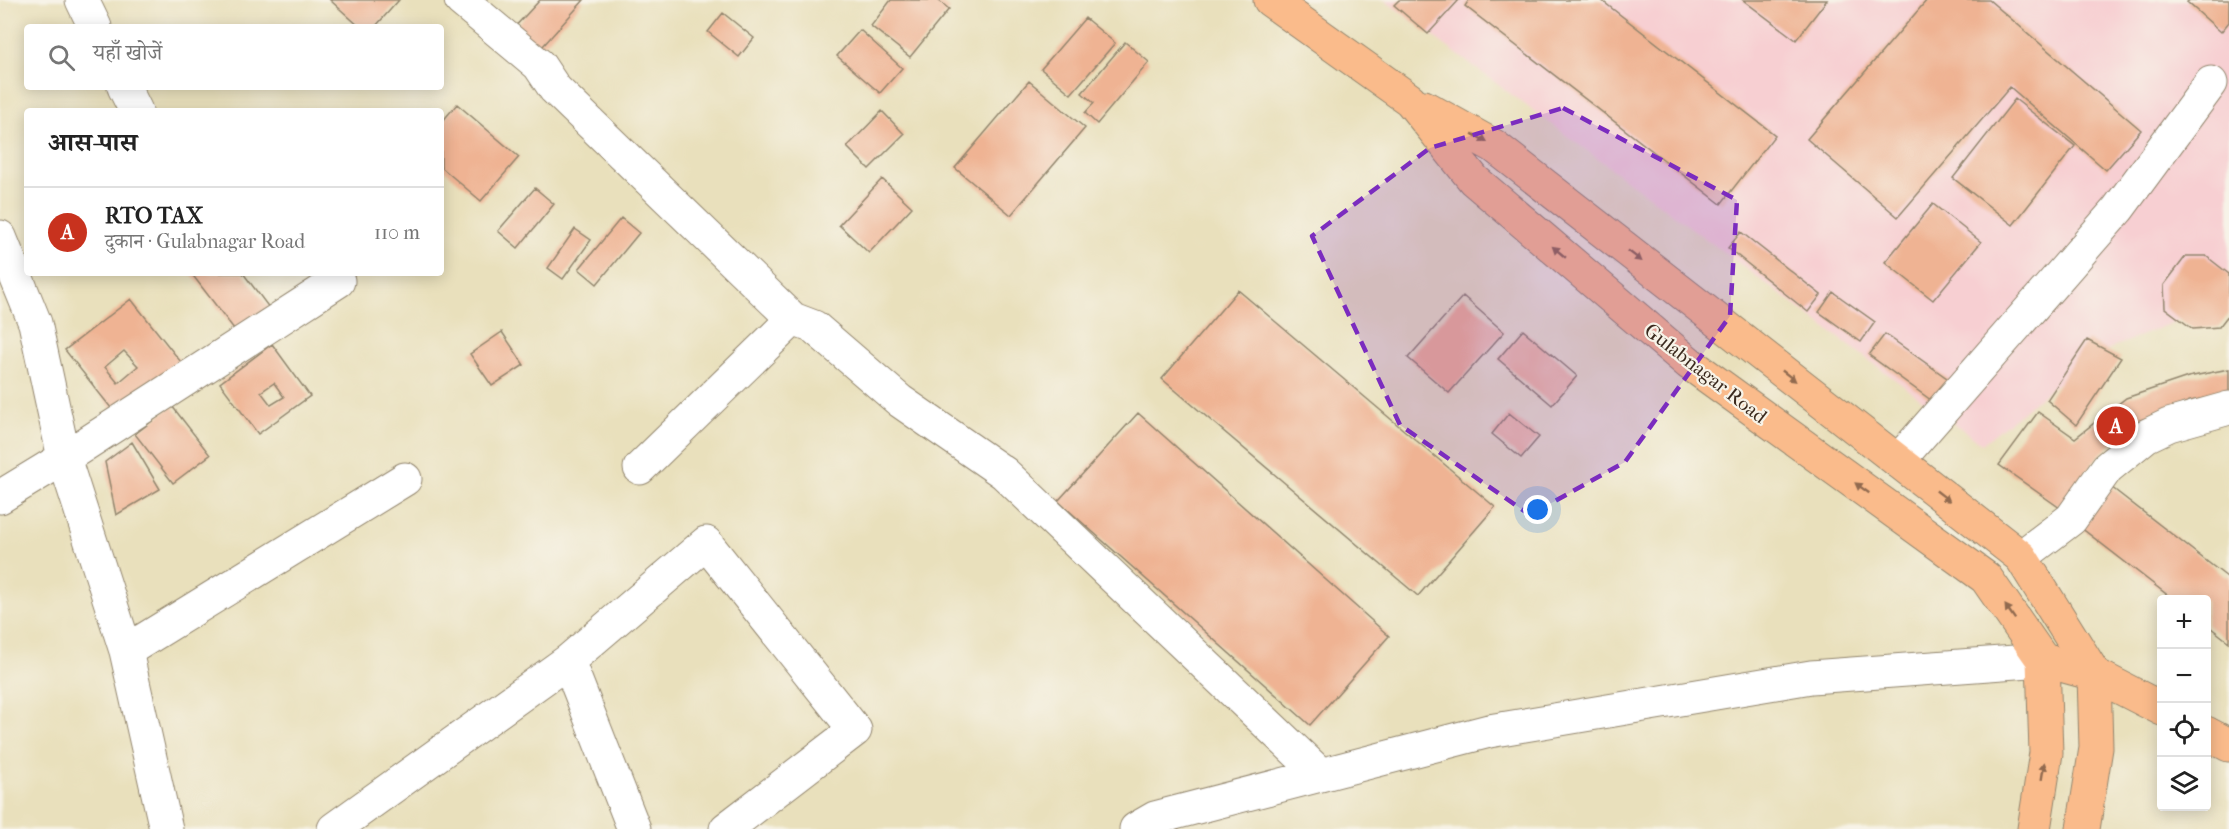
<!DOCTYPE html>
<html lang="hi">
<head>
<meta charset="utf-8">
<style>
	:root { --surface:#fff; --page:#f6f6f6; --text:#222; --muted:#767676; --line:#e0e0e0; --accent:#c8321e }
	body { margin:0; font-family:"IM FELL French Canon","Noto Serif Devanagari",serif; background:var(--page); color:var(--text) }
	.controls { position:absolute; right:18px; bottom:18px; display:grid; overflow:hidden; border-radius:6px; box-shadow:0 3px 15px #0003 }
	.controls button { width:54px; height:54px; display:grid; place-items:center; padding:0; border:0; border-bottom:2px solid var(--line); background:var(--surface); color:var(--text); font:30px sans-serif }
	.you { position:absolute; left:1538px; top:510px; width:21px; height:21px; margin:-15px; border:4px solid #fff; border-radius:50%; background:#1a73e8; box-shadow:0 0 0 9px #1a73e833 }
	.badge { display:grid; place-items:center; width:39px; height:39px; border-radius:50%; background:var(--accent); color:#fff; font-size:20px; font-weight:700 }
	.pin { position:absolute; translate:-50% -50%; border:3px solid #fff; box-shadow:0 2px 6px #0006 }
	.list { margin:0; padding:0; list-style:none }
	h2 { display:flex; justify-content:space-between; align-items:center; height:78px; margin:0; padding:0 24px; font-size:26px }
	h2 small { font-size:20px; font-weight:400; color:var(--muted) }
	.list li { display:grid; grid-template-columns:39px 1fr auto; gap:18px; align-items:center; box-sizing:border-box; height:90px; padding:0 24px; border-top:2px solid var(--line) }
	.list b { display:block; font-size:22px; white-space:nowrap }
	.list p { margin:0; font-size:20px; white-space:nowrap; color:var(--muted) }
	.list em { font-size:20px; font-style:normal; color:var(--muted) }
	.icon { flex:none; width:33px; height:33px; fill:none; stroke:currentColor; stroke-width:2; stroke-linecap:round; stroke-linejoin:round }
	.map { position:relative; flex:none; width:2229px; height:829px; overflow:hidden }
	.search { position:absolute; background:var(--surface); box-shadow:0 3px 15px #0003; left:24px; top:24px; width:420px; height:66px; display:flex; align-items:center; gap:15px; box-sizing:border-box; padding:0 21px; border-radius:6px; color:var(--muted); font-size:22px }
	.panel { position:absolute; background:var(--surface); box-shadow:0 3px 15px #0003; left:24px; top:108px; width:420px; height:168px; border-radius:6px }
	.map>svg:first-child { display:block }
</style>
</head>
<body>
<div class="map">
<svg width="2229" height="829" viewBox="0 0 2229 829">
	<rect width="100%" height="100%" fill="#f7f3e8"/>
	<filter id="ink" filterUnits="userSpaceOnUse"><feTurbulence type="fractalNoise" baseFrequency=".0167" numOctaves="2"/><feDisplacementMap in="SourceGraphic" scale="12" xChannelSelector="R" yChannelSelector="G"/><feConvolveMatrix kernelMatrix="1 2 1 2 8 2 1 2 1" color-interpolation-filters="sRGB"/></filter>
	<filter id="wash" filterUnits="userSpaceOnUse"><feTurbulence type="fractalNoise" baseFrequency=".008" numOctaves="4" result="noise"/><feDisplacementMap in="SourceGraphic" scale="24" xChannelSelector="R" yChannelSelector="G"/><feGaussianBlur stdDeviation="1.35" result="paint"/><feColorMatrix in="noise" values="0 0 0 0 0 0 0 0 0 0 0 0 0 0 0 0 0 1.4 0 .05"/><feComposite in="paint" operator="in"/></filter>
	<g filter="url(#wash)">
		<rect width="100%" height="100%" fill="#e9e0bc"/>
		<!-- built -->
		<path fill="#f7cfd2" d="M1384,0H2229V312L2181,319L2090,357L1982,444Z"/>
		<g id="blocks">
			<!-- building -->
			<path fill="#efb393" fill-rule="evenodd" d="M330,0H399L375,27H360Z
				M540,0H584L535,55L510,32Z
				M891,0H938L949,9L910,57L871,26Z
				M1399,0H1459L1428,34L1394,5Z
				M1469,0H1601L1775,135L1721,204L1465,6Z
				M1743,0H1827L1796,40Z
				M1927,0H1989L2141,130L2106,170L2010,87L1898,217L1807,139Z
				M2190,0H2229V22L2221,32L2187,2Z
				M723,13L754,38L739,57L708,32Z
				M1085,18L1115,43L1071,94L1041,69Z
				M860,30L902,68L880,93L837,56Z
				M1125,42L1149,62L1097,124L1085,113L1094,103L1082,93Z
				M1029,81L1085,128L1011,215L955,168Z
				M2015,99L2075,146L2013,225L1953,178Z
				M457,104L519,157L481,201L441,167V123Z
				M882,111L904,134L869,169L847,147Z
				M882,179L912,207L869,253L839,225Z
				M535,188L554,204L518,248L498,231Z
				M1933,204L1981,242L1933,300L1885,262Z
				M621,218L639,233L597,284L579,269Z
				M575,229L591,240L563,279L548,268Z
				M1741,232L1821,295L1808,312L1728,248Z
				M2186,256H2206L2229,274V314L2219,327L2193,329L2165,308L2164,285Z
				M191,273H243L273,313L241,338Z
				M1238,290L1495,507L1418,596L1162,379Z
				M1833,292L1875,322L1861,342L1819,312Z
				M1463,296L1504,332L1449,393L1408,358Z
				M131,299L181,362L115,413L65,350ZM124,351L138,366L118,383L105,367Z
				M1523,330L1577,376L1552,405L1498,359Z
				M502,332L524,365L492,386L470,354Z
				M1885,334L1951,381L1935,403L1869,355Z
				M2087,340L2121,358L2076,425L2047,400Z
				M272,344L310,396L258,434L220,383ZM274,383L284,397L271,405L261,392Z
				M2229,369V393L2190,401L2138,421L2098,456L2060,508L1999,465L2038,412L2075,438L2126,398L2188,377Z
				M172,406L210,455L173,483L135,434Z
				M1138,413L1389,636L1310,725L1058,501Z
				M1509,413L1539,437L1521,458L1492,434Z
				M132,442L160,489L116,515L105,462Z
				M2111,487L2227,577L2229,574V642L2206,624V600H2174L2080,527Z"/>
		</g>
	</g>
	<g filter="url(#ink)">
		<use href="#blocks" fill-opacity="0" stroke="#92856d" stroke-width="1.5"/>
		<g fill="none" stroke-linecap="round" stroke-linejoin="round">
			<defs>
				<path id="minor" d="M82,0L95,27
					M461,0L539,65L555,89L793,319L814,327L900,401L1004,473L1321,775
					M124,87L136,111
					M0,237L35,323L64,458L126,651L166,829
					M1898,461L2118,209L2211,83
					M640,468L793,319
					M0,497L64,458L338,281
					M2021,557L2071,519L2107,468L2146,436L2169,425L2229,408
					M126,651L405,479
					M568,661L634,829
					M334,829L568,661L706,543L855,730L726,829
					M1136,829L1155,818L1489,731L1811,677L2043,660"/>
				<path id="major" d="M1270,0L1410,100L1474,180L1689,363L1986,578L2043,660L2094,674L2162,709
					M1424,107L1494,146L2021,557L2094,674L2096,748L2083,829
					M2206,733L2229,745
					M2034,829L2046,753L2043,660"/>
			</defs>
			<!-- minor casing -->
			<use href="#minor" stroke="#92856d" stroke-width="35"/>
			<!-- major casing -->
			<use href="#major" stroke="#92856d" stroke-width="35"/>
			<!-- minor -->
			<use href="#minor" stroke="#fff" stroke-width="33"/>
			<!-- major -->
			<use href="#major" stroke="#fabb8b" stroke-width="33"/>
		</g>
		<!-- one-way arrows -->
		<defs><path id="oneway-solid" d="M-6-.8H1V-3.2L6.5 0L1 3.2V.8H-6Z" transform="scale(1.5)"/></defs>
		<g fill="#916b4f">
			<use href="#oneway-solid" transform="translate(1480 138) rotate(29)"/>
			<use href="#oneway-solid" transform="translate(1559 252) rotate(-140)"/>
			<use href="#oneway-solid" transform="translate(1635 256) rotate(38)"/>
			<use href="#oneway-solid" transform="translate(1789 376) rotate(38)"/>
			<use href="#oneway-solid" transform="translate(1862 488) rotate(-144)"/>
			<use href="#oneway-solid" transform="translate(1943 496) rotate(38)"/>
			<use href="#oneway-solid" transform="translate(2010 612) rotate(-125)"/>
			<use href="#oneway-solid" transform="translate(2043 771) rotate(-81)"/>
		</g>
	</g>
	<!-- marked area -->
	<path fill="#7b2cbf" fill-opacity="0.2" stroke="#7b2cbf" stroke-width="4.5" stroke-dasharray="12 8" stroke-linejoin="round" d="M1563,108L1737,200L1730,316L1625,462L1530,515L1400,425L1312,236L1430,148Z"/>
	<g text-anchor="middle" stroke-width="4.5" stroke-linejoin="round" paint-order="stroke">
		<!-- street labels -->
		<g font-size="20" fill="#3b2a1e" stroke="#f7f3e8">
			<text transform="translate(1706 373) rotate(38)" y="7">Gulabnagar Road</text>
		</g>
	</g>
</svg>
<div class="controls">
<button>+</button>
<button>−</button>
<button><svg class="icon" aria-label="locate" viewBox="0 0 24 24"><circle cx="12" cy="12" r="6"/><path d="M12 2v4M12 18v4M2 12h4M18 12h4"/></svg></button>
<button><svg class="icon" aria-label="layers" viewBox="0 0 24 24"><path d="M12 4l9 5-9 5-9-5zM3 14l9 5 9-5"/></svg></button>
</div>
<div class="you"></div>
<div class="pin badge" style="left:2116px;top:426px">A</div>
<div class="search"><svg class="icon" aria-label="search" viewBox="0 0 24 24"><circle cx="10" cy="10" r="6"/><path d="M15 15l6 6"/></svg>यहाँ खोजें</div>
<section class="panel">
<h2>आस-पास<small></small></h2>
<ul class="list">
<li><span class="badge">A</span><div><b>RTO TAX</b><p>दुकान · Gulabnagar Road</p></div><em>110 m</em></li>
</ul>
</section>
</div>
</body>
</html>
